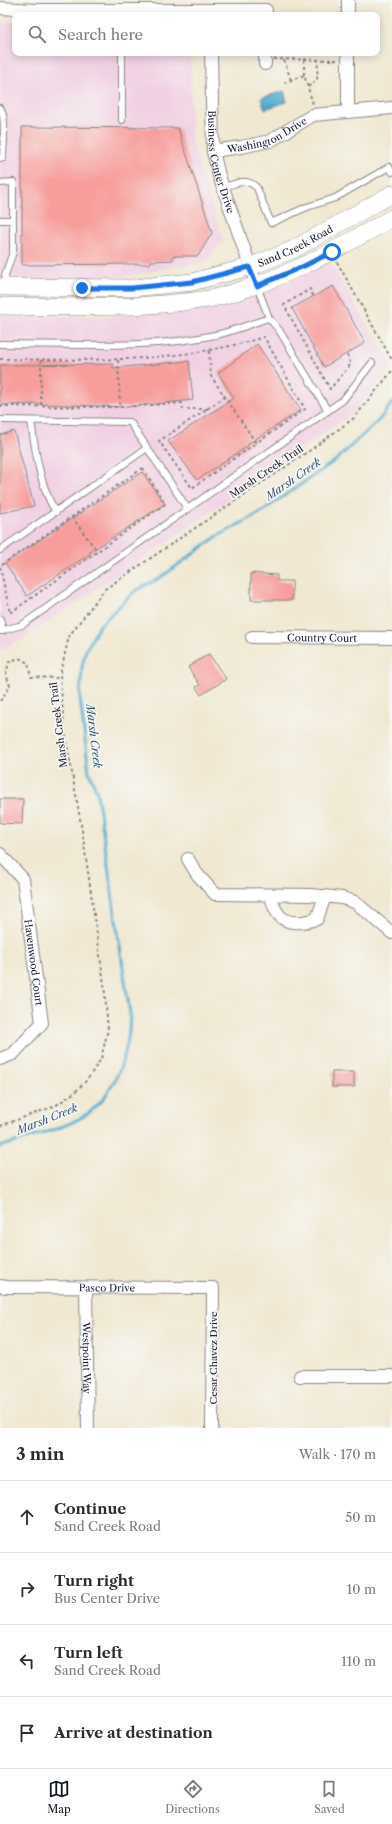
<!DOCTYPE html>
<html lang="en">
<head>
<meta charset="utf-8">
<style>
	:root { --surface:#fff; --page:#f7f7f7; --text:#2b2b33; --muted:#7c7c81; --line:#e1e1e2; --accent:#111827 }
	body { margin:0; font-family:"Libre Caslon Text",serif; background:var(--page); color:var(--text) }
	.stop { position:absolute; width:12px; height:12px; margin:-9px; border:3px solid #1a73e8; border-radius:50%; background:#fff }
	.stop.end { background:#1a73e8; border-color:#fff; box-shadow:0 1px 4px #0008 }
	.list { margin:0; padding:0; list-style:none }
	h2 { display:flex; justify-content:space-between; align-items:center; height:52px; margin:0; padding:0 16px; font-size:17px }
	h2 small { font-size:13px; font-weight:400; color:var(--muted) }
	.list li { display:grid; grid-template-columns:26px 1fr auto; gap:12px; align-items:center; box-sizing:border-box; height:72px; padding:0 16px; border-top:1px solid var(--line) }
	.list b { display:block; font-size:15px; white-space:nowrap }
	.list p { margin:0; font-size:13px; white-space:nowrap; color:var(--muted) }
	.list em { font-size:13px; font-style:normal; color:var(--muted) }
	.icon { flex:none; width:22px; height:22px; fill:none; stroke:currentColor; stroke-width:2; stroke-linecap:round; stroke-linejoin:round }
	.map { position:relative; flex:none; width:392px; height:1428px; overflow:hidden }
	.search { position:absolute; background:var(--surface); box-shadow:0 2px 10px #0003; left:12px; right:12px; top:12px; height:44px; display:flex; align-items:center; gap:10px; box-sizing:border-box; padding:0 14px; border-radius:8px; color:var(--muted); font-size:15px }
	.sheet { height:340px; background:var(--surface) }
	nav { display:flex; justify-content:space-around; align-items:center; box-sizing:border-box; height:56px; border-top:1px solid var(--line); background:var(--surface); font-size:11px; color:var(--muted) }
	nav a { display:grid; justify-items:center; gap:2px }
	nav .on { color:var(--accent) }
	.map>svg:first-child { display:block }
</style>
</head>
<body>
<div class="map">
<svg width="392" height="1428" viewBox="0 0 392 1428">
	<rect width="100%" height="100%" fill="#f6f6f2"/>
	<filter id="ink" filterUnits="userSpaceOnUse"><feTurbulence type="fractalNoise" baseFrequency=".025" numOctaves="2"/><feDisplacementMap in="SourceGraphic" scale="8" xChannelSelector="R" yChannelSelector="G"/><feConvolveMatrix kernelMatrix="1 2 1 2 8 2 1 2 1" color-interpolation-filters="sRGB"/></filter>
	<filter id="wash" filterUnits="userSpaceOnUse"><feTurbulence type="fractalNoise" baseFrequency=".012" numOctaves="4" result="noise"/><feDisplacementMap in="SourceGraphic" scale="16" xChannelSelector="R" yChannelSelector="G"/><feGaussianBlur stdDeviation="0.9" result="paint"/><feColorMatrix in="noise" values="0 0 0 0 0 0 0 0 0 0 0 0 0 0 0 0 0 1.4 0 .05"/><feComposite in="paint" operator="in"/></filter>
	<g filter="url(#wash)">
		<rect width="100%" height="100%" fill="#f0e8d1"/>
		<!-- built -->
		<path fill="#f1d0e3" d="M0,22L15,23V53H191V141L223,240L207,261L125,276L0,283Z
			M330,263L392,366L353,413L167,542L21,640L0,650V315L113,316L248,296L287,283Z"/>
		<!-- water -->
		<path fill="#51accf" stroke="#3a6785" d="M284,91L287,102L265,109L261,98Z"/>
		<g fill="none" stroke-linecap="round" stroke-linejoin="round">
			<!-- stream -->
			<path stroke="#51accf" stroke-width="3" d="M0,1147C26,1138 70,1128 91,1111C118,1089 130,1047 130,1014L97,792L89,772L80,698L82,666L86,650L99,626L135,591L160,578L216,537L258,514L336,460L379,420L392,403"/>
		</g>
		<g id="blocks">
			<!-- building -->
			<path fill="#f79e9c" d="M22,127L178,128L212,233L198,256H173V260L151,261L150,264H135L22,265Z
				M333,286L365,343L324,367L292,308Z
				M257,344L301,410L248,444L249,445L197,480L168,441L234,398L218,373Z
				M189,361L193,400L126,407L38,404L0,405V365L113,364V368Z
				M14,431L34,506L0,513V435Z
				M142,472L165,504L90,552L91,553L27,596L5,563Z
				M251,573L277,575V581H292V600H251Z
				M209,654L226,679L201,695L196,687L200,685L188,667Z
				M0,799H23L22,824L0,823Z
				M332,1072H354V1087H332Z"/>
		</g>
	</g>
	<g filter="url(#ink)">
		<use href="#blocks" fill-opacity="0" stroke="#898586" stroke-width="1"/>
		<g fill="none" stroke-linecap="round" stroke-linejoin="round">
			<defs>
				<path id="service" d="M0,108C7,116 3,146 3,158H0
					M122,120V53
					M0,183L13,182V252L5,275L6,285
					M223,188C235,183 247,177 257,188L271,223L307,207L335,198L389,167L392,172
					M0,220H13
					M269,318L279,330L328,411
					M0,344C73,344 148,350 220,334C236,330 253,323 269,318L257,286
					M0,420L130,422L187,508
					M31,421C35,449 40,488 56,512
					M0,550L147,448
					M0,619L3,631
					M0,631L22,625L343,400L372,363"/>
				<g id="minor">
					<path d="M0,8L35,10H266"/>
					<path d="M348,15V0"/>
					<path id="s1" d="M211,53L213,151L219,176L257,286"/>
					<path d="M265,64V53"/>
					<path d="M348,112V53"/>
					<path id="s2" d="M213,151L241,147L270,141L313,115L392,108"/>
					<path id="s3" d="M252,637L392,638"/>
					<path id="s4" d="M0,854L23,879L42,1023L13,1054L0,1059"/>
					<path d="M188,859L197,874L215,894L312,895L342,898L355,902L392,933"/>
					<path d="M271,895C276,924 292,926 317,919L325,896"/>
					<path id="s5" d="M0,1286L7,1287L213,1288L212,1428"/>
					<path id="s6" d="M86,1288L88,1428"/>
					<path d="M300,1376H392"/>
				</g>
				<g id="secondary">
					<path id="s7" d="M0,287L132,288L192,282L249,267L292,250L392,194"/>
					<path d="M0,306C45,307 89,307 134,306C162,304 191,303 218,297C281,281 336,250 392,218"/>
				</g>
			</defs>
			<!-- service casing -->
			<use href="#service" stroke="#898586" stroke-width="8"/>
			<!-- minor casing -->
			<use href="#minor" stroke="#898586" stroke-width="14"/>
			<!-- secondary casing -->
			<use href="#secondary" stroke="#898586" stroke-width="18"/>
			<!-- path -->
			<path stroke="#898586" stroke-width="2" stroke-dasharray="3 3" stroke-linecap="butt" d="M274,59L338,60
				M284,60L291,80
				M304,60V75L313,104
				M284,83L304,75
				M308,87L317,80L318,60
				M337,262L392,360
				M313,296L310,289L284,305L330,389L351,364L347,355
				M209,351L211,376L256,443L192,488L159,441L225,397
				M0,359C92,360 174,364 264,337L305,409L256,443
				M41,360V407
				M118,360L120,407
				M0,406L120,407L182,403L183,409H208
				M143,468L165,504L10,613L0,566Z
				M72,517L97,551
				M0,701L10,686L6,674L9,662L19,658L28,663L31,677L60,678
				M0,1126L55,1106L75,1092L87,1080L101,1059L108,1029L104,984L82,830L64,727L60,675L69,636L105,589L309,451L354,418L392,371"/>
			<!-- service -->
			<use href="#service" stroke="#fff" stroke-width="6"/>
			<!-- minor -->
			<use href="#minor" stroke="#fff" stroke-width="12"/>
			<!-- secondary -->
			<use href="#secondary" stroke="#fff" stroke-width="17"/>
		</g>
	</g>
	<g fill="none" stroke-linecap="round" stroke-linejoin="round" filter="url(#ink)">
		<!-- route -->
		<path stroke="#1a73e8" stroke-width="5" d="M82,288H132L192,282L249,267L257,286L304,266L332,252"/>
	</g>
	<g text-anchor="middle" stroke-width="3.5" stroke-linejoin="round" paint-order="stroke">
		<!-- street labels -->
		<g font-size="10" fill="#22223b" stroke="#f6f6f2">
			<text dy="4" stroke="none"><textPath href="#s2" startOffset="57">Washington Drive</textPath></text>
			<text dy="4" stroke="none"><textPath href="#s1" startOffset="110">Business Center Drive</textPath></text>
			<text dy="4" stroke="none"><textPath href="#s7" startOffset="302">Sand Creek Road</textPath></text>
			<text transform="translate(266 471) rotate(-34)" y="4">Marsh Creek Trail</text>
			<text dy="4" stroke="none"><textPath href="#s3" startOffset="70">Country Court</textPath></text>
			<text transform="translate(58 725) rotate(-97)" y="4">Marsh Creek Trail</text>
			<text dy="4" stroke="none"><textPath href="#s4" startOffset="118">Havenwood Court</textPath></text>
			<text dy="4" stroke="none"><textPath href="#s5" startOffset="107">Pasco Drive</textPath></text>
			<text dy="4" stroke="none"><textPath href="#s6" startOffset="70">Westpoint Way</textPath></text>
			<text transform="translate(213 1358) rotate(-90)" y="4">Cesar Chavez Drive</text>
		</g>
		<!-- water labels -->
		<g font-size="11" font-style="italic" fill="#355976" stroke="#f6f6f2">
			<text transform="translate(293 479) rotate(-35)" y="4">Marsh Creek</text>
			<text transform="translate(94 736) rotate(83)" y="4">Marsh Creek</text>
			<text transform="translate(47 1119) rotate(-22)" y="4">Marsh Creek</text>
		</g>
	</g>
</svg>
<div class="stop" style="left:332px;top:252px"></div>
<div class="stop end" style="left:82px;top:288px"></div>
<div class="search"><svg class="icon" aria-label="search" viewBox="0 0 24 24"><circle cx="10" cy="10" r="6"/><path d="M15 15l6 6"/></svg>Search here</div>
</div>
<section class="sheet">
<h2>3 min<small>Walk · 170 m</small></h2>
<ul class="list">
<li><svg class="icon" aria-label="ahead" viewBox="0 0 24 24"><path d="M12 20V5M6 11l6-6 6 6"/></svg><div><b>Continue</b><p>Sand Creek Road</p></div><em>50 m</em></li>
<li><svg class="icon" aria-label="right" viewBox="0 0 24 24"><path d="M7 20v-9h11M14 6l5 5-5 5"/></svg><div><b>Turn right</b><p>Bus Center Drive</p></div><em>10 m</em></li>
<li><svg class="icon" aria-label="left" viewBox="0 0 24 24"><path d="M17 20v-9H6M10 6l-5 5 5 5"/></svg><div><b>Turn left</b><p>Sand Creek Road</p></div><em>110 m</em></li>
<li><svg class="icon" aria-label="arrive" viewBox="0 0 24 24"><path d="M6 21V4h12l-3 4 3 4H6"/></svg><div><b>Arrive at destination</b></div></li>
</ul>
</section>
<nav>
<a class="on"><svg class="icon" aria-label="map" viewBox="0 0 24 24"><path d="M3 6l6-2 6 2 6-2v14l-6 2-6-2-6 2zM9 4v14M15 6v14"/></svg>Map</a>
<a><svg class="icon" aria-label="directions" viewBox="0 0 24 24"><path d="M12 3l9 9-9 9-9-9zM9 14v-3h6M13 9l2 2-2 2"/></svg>Directions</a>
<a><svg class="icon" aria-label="saved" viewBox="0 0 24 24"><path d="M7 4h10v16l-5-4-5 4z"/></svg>Saved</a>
</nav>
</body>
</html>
